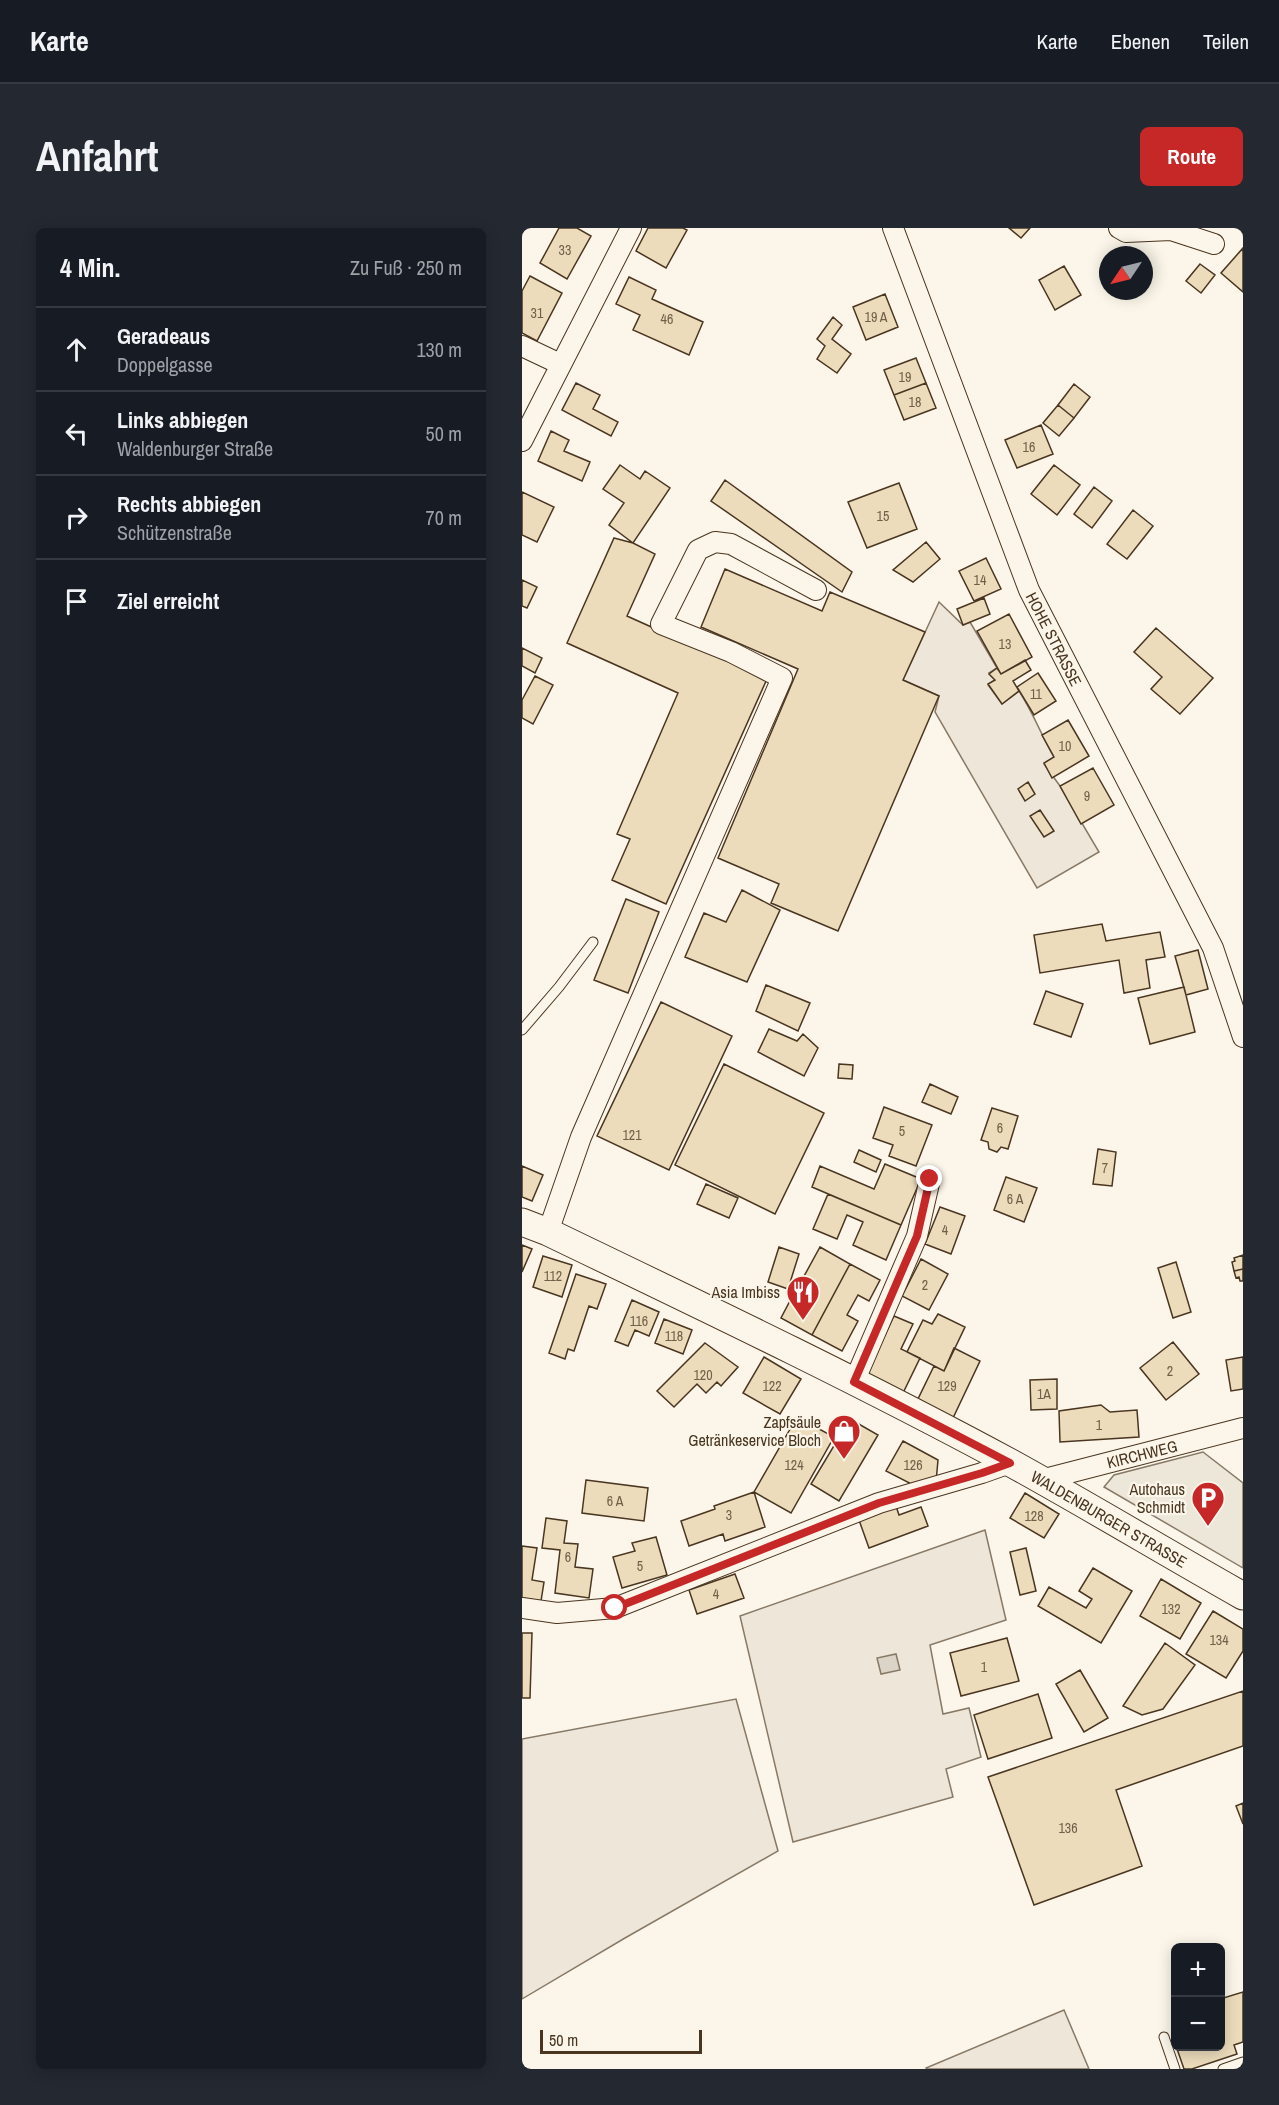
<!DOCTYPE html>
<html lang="de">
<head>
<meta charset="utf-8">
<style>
	:root { --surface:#171b24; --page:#242831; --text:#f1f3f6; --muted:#9ea1a6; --line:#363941; --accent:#c62828 }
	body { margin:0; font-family:"Archivo Narrow",sans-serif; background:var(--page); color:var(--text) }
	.controls { position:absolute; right:18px; bottom:18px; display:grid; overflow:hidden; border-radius:9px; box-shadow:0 3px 15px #0003 }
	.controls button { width:54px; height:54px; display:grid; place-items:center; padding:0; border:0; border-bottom:2px solid var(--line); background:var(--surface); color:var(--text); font:30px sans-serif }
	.compass { position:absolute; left:577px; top:18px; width:54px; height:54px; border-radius:50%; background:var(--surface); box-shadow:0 3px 15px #0003; rotate:235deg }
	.scale { position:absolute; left:18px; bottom:15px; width:162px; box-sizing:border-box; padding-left:6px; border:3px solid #4a3520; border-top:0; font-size:16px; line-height:21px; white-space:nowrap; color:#4a3520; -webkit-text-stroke:4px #fbf6e9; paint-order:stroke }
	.stop { position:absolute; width:18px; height:18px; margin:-14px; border:4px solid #c62828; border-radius:50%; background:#fff }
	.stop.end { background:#c62828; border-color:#fff; box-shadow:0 2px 6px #0008 }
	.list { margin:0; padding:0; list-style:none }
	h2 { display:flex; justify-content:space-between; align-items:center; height:78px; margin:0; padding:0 24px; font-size:26px }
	h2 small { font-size:20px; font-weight:400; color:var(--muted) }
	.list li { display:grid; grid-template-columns:39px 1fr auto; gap:18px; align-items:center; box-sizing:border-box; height:84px; padding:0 24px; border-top:2px solid var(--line) }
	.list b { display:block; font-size:22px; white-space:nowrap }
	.list p { margin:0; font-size:20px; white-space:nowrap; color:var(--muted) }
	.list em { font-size:20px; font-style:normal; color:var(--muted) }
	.icon { flex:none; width:33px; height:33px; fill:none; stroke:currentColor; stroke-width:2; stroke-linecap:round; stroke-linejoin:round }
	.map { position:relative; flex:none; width:721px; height:1841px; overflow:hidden; border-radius:9px }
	header { display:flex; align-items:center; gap:36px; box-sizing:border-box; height:84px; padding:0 30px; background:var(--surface); border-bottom:2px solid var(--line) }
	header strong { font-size:28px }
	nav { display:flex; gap:33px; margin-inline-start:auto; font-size:21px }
	.intro { display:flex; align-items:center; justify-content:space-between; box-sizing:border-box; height:144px; padding:0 36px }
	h1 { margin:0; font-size:42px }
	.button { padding:15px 27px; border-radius:9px; background:var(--accent); color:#fff; font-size:21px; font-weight:700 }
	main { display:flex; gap:36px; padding:0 36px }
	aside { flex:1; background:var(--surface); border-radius:9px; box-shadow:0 3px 15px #0003 }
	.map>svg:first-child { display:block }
</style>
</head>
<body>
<header>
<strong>Karte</strong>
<nav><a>Karte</a><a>Ebenen</a><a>Teilen</a></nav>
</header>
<div class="intro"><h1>Anfahrt</h1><a class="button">Route</a></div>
<main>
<aside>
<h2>4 Min.<small>Zu Fuß · 250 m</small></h2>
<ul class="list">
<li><svg class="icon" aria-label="ahead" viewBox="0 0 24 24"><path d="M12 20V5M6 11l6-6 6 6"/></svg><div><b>Geradeaus</b><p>Doppelgasse</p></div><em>130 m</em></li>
<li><svg class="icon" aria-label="left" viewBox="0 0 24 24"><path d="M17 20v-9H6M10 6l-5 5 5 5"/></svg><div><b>Links abbiegen</b><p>Waldenburger Straße</p></div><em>50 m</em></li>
<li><svg class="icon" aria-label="right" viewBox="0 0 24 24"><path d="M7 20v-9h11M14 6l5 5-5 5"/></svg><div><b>Rechts abbiegen</b><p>Schützenstraße</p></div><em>70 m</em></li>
<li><svg class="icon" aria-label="arrive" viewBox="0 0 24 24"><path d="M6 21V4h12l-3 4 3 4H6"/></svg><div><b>Ziel erreicht</b></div></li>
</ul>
</aside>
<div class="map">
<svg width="721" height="1841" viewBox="0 0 721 1841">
	<rect width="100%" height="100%" fill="#fbf6e9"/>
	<!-- green -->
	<path fill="#ede6d9" stroke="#887966" stroke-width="1.5" d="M417,374L441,397L448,394L475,440L467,445L473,452L466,457L480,476L497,463C511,484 519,507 532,529L522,536L538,558L577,624L515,660L413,484L417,468L381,452Z
		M463,1302L484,1392L408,1417L421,1486L447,1480L459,1529L424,1541L431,1569L271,1614L218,1388Z
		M214,1471L256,1623L103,1710L0,1771V1511Z
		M542,1782L567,1841H405L404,1840Z"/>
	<!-- parking -->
	<path fill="#ede7d9" stroke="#887966" stroke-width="1.5" d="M681,1224L721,1255V1340L582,1259L592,1247Z"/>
	<!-- water -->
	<path fill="#dcd4c6" stroke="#887966" stroke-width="1.5" d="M374,1426L378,1442L359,1446L355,1430Z"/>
	<!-- building -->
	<path fill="#ecdcbc" stroke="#4a3520" stroke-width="1.5" d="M37,0H55L69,8L45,51L18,35Z
		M126,0H161L165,2L144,40L114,23Z
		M487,0H508L499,10Z
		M721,20V64L699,45Z
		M678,36L693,47L679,65L664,53Z
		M542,38L559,67L533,82L517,52Z
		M8,48L40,65L15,113L0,105V63Z
		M107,49L134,62L130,71L181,94L167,127L111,102L118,87L94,76Z
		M363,66L376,99L344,112L331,79Z
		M311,89L320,97L310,111L329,126L315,145L295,131L303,118L295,111Z
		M394,130L404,155L372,167L362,142Z
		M54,155L78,167L71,181L96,194L89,208L40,182Z
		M404,155L414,180L382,192L372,167Z
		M552,156L568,169L552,190L536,177Z
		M536,177L552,190L537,208L521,195Z
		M519,197L531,226L495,240L483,212Z
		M29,203L47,212L42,223L68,234L60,253L16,233Z
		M98,237L118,251L123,243L148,260L111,315L87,297L102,275L81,261Z
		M532,237L558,257L535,287L509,266Z
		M203,252L330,344L320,364L189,273Z
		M377,255L395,301L345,320L326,274Z
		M572,259L590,273L570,300L552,286Z
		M0,264L32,279L15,314L0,307Z
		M611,282L631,298L605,331L585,316Z
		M92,310L111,315L133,326L105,388L245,451L144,676L90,652L108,611L95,606L156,465L45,415Z
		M404,314L418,331L391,354L371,342Z
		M464,330L479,361L452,373L437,343Z
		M203,341L300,383L308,364L403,404L381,452L417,468L316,703L249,675L257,656L196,630L276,441L179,399Z
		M0,352L15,359L5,380L0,378Z
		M462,370L468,386L441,397L435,381Z
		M487,386L510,429L479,446L455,403Z
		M634,400L691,450L658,486L629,461L640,449L612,424Z
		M0,420L20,430L13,445L0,438Z
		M503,432L509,442L491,453L497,463L480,476L466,456L473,452L467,446L475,440L479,446Z
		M516,445L534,473L512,487L495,459Z
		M13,448L31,457L11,496L0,490V472Z
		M546,492L567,528L530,550L522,535L532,529L520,507Z
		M571,540L592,577L559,596L538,558Z
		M506,554L513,566L503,573L496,561Z
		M518,582L532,603L522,609L508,588Z
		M220,662L258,682L225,754L163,729L182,685L204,694Z
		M104,671L137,684L106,765L72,752Z
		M580,696L584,713L638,704L643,729L624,732L628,760L602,765L597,732L518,745L512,707Z
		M676,722L686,761L664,767L653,728Z
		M244,757L288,775L276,803L234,783Z
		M662,759L673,804L628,816L616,770Z
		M524,763L561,776L549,809L512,796Z
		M139,774L210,808L147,942L75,908Z
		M247,801L275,813L281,806L296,820L282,848L236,824Z
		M202,836L302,885L253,986L153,937Z
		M317,836L331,837L330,851L316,850Z
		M408,856L436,869L429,886L400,874Z
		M362,879L410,897L394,938L367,928L371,917L351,910Z
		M470,880L496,888L486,921L479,919L475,924L467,921L466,914L459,912Z
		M576,921L594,924L590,958L571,956Z
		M337,922L359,932L354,944L332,934Z
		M363,936L399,951L379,997L290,959L298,938L352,961Z
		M0,938L21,947L10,973L0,969Z
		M484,949L515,960L502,994L472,982Z
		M184,956L216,970L207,990L175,976Z
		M306,966L379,997L364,1032L331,1017L341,994L325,987L315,1011L291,1001Z
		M418,979L443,988L429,1026L403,1016Z
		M0,1017L10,1021L0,1044Z
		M257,1019L277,1026L266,1061L246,1054Z
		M298,1019L328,1036L290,1107L259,1090L270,1069L281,1075L292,1055L281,1050Z
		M721,1027V1041L712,1043L710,1034L713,1033L712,1030Z
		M21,1028L50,1037L40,1069L11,1059Z
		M399,1031L426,1046L407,1082L380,1068Z
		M654,1034L669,1084L651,1090L636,1040Z
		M328,1036L358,1052L347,1073L336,1067L325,1087L336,1093L320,1123L290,1107Z
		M721,1041V1053H718L717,1049L714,1050L712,1043Z
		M54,1046L84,1056L75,1081L67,1078L52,1123L46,1121L43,1131L27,1125Z
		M110,1072L137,1084L127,1108L113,1102L106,1118L93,1113Z
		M416,1086L443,1099L422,1143L385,1124L401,1092L410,1096Z
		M372,1088L391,1096L379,1121L398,1130L381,1165L344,1147Z
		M142,1091L170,1102L161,1126L133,1115Z
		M651,1114L677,1146L644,1172L618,1140Z
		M183,1115L216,1139L199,1158L195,1154L184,1165L175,1156L152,1179L135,1163Z
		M432,1120L458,1133L431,1190L395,1173L412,1138L422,1143Z
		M242,1129L279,1151L258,1186L221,1165Z
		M721,1129V1161L709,1163L704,1132Z
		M535,1151V1181L509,1182L508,1152Z
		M579,1177L588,1184L615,1182L617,1209L538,1214L537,1183Z
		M275,1189L312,1209L269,1285L232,1264Z
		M328,1191L356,1207L317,1273L289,1256Z
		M381,1213L416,1232L414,1254L397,1260L364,1243Z
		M64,1252L126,1260L122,1293L60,1285Z
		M232,1264L243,1299L203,1313L201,1306L167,1318L159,1293L193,1281L192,1278Z
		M503,1265L537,1286L522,1310L488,1290Z
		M374,1278L377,1287L399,1279L406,1298L347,1320L337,1292Z
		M24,1290L45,1293L42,1315L56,1316L53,1339L71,1341L67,1370L33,1365L38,1322L20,1320Z
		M134,1309L145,1347L100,1360L91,1329L113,1323L110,1315Z
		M0,1318L15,1320L10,1352L22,1354L19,1373L0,1370Z
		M504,1320L514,1363L498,1367L488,1324Z
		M571,1340L610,1363L579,1415L516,1378L527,1359L564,1380L570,1371L557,1363Z
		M213,1346L222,1370L175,1386L167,1362Z
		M639,1351L679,1375L658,1411L618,1388Z
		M691,1383L721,1401V1423L704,1450L664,1426Z
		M0,1405H10L8,1470H0Z
		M485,1410L497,1453L439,1468L428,1425Z
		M643,1415L673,1437L641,1481L620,1487L601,1478Z
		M558,1442L586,1490L562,1504L534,1456Z
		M721,1463V1518L594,1562L620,1638L512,1677L466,1549Z
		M516,1466L530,1510L466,1531L452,1487Z
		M721,1575V1596L714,1578Z
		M721,1764V1814L712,1817L715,1826L670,1841H662L654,1818H698V1771Z"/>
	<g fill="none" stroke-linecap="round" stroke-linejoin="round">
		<defs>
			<path id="service" d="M0,802L37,759L71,714
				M642,1809L653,1841
				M701,1841L721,1834"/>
			<path id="minor" d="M371,0L507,362L691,720L721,809
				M597,0L604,4L649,2L692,16
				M0,118L38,136
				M0,213L109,0
				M26,1004L59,909L260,450L209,424L139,396L176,322L193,314L209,316L294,362
				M332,1154L395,1008L408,951
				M519,1252L721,1200
				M0,1380L35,1385L93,1380L357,1275L460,1245L488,1235"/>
			<path id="secondary" d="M0,994L26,1004C182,1079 337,1153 489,1235C567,1278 643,1324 721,1368"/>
		</defs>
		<!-- service casing -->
		<use href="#service" stroke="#4a3520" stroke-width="11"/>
		<!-- minor casing -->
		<use href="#minor" stroke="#4a3520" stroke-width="22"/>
		<!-- secondary casing -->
		<use href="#secondary" stroke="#4a3520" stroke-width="29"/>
		<!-- service -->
		<use href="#service" stroke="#fbf6e9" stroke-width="9"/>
		<!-- minor -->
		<use href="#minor" stroke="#fbf6e9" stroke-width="20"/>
		<!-- secondary -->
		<use href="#secondary" stroke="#fbf6e9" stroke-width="27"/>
	</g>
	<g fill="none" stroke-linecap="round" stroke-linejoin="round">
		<!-- route -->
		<path stroke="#c62828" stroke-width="8" d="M93,1380L357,1275L460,1245L488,1235L332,1154L395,1008L408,951"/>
	</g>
	<!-- icons -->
	<defs>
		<symbol id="restaurant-pin" viewBox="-11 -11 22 30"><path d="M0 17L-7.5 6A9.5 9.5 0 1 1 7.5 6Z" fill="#c62828" stroke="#fbf6e9"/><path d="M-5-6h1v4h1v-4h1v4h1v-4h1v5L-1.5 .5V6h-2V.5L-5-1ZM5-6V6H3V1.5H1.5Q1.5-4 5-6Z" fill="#fff"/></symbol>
		<symbol id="shop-pin" viewBox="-11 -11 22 30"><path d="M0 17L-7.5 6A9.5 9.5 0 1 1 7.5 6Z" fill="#c62828" stroke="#fbf6e9"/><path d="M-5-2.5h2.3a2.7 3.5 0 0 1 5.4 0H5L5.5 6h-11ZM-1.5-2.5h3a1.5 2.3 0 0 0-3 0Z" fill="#fff"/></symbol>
		<symbol id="parking-pin" viewBox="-11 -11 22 30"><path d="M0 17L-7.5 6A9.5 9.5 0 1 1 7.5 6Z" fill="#c62828" stroke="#fbf6e9"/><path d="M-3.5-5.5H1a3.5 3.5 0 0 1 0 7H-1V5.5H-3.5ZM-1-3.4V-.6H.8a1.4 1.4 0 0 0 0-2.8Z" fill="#fff"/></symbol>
	</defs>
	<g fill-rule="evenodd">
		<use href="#restaurant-pin" x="262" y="1045" width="38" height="52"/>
		<use href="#shop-pin" x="303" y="1184" width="38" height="52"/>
		<use href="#parking-pin" x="667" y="1251" width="38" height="52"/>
	</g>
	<g text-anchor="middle" stroke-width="4.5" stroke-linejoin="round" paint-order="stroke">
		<!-- number labels -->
		<g font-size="14" fill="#725f47">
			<text x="43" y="27">33</text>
			<text x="15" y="90">31</text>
			<text x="354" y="94">19 A</text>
			<text x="145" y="96">46</text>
			<text x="383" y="154">19</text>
			<text x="393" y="179">18</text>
			<text x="507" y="224">16</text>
			<text x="361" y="293">15</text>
			<text x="458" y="357">14</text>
			<text x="483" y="421">13</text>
			<text x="514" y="471">11</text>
			<text x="543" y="523">10</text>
			<text x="565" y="573">9</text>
			<text x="478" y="905">6</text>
			<text x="380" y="908">5</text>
			<text x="110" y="912">121</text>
			<text x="583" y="945">7</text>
			<text x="493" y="976">6 A</text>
			<text x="423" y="1007">4</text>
			<text x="31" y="1053">112</text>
			<text x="403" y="1062">2</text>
			<text x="117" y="1098">116</text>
			<text x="152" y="1113">118</text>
			<text x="648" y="1148">2</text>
			<text x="181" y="1152">120</text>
			<text x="250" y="1163">122</text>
			<text x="425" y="1163">129</text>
			<text x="522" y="1171">1A</text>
			<text x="577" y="1202">1</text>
			<text x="272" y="1242">124</text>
			<text x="391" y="1242">126</text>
			<text x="93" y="1278">6 A</text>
			<text x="207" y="1292">3</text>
			<text x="512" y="1293">128</text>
			<text x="46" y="1334">6</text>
			<text x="118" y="1343">5</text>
			<text x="194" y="1371">4</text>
			<text x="649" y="1386">132</text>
			<text x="697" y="1417">134</text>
			<text x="462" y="1444">1</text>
			<text x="546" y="1605">136</text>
		</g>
		<!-- street labels -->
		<g font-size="16" fill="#4a3520" stroke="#fbf6e9">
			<text transform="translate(532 411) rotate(63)" y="6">HOHE STRASSE</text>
			<text transform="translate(620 1226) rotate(-14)" y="6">KIRCHWEG</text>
			<text transform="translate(587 1291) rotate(30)" y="6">WALDENBURGER STRASSE</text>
		</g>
		<!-- poi labels -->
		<g font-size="16" fill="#4a3520" stroke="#fbf6e9" text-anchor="end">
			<text x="258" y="1070">Asia Imbiss</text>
			<text x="299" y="1200">Zapfsäule<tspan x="299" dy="18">Getränkeservice Bloch</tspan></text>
			<text x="663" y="1267">Autohaus<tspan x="663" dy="18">Schmidt</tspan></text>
		</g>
	</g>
</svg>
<div class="controls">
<button>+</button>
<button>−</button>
</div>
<svg class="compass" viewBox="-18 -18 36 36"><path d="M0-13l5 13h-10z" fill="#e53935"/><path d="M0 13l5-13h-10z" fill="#9ea1a6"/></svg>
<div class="scale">50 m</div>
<div class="stop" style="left:93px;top:1380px"></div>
<div class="stop end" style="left:408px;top:951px"></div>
</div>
</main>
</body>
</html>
